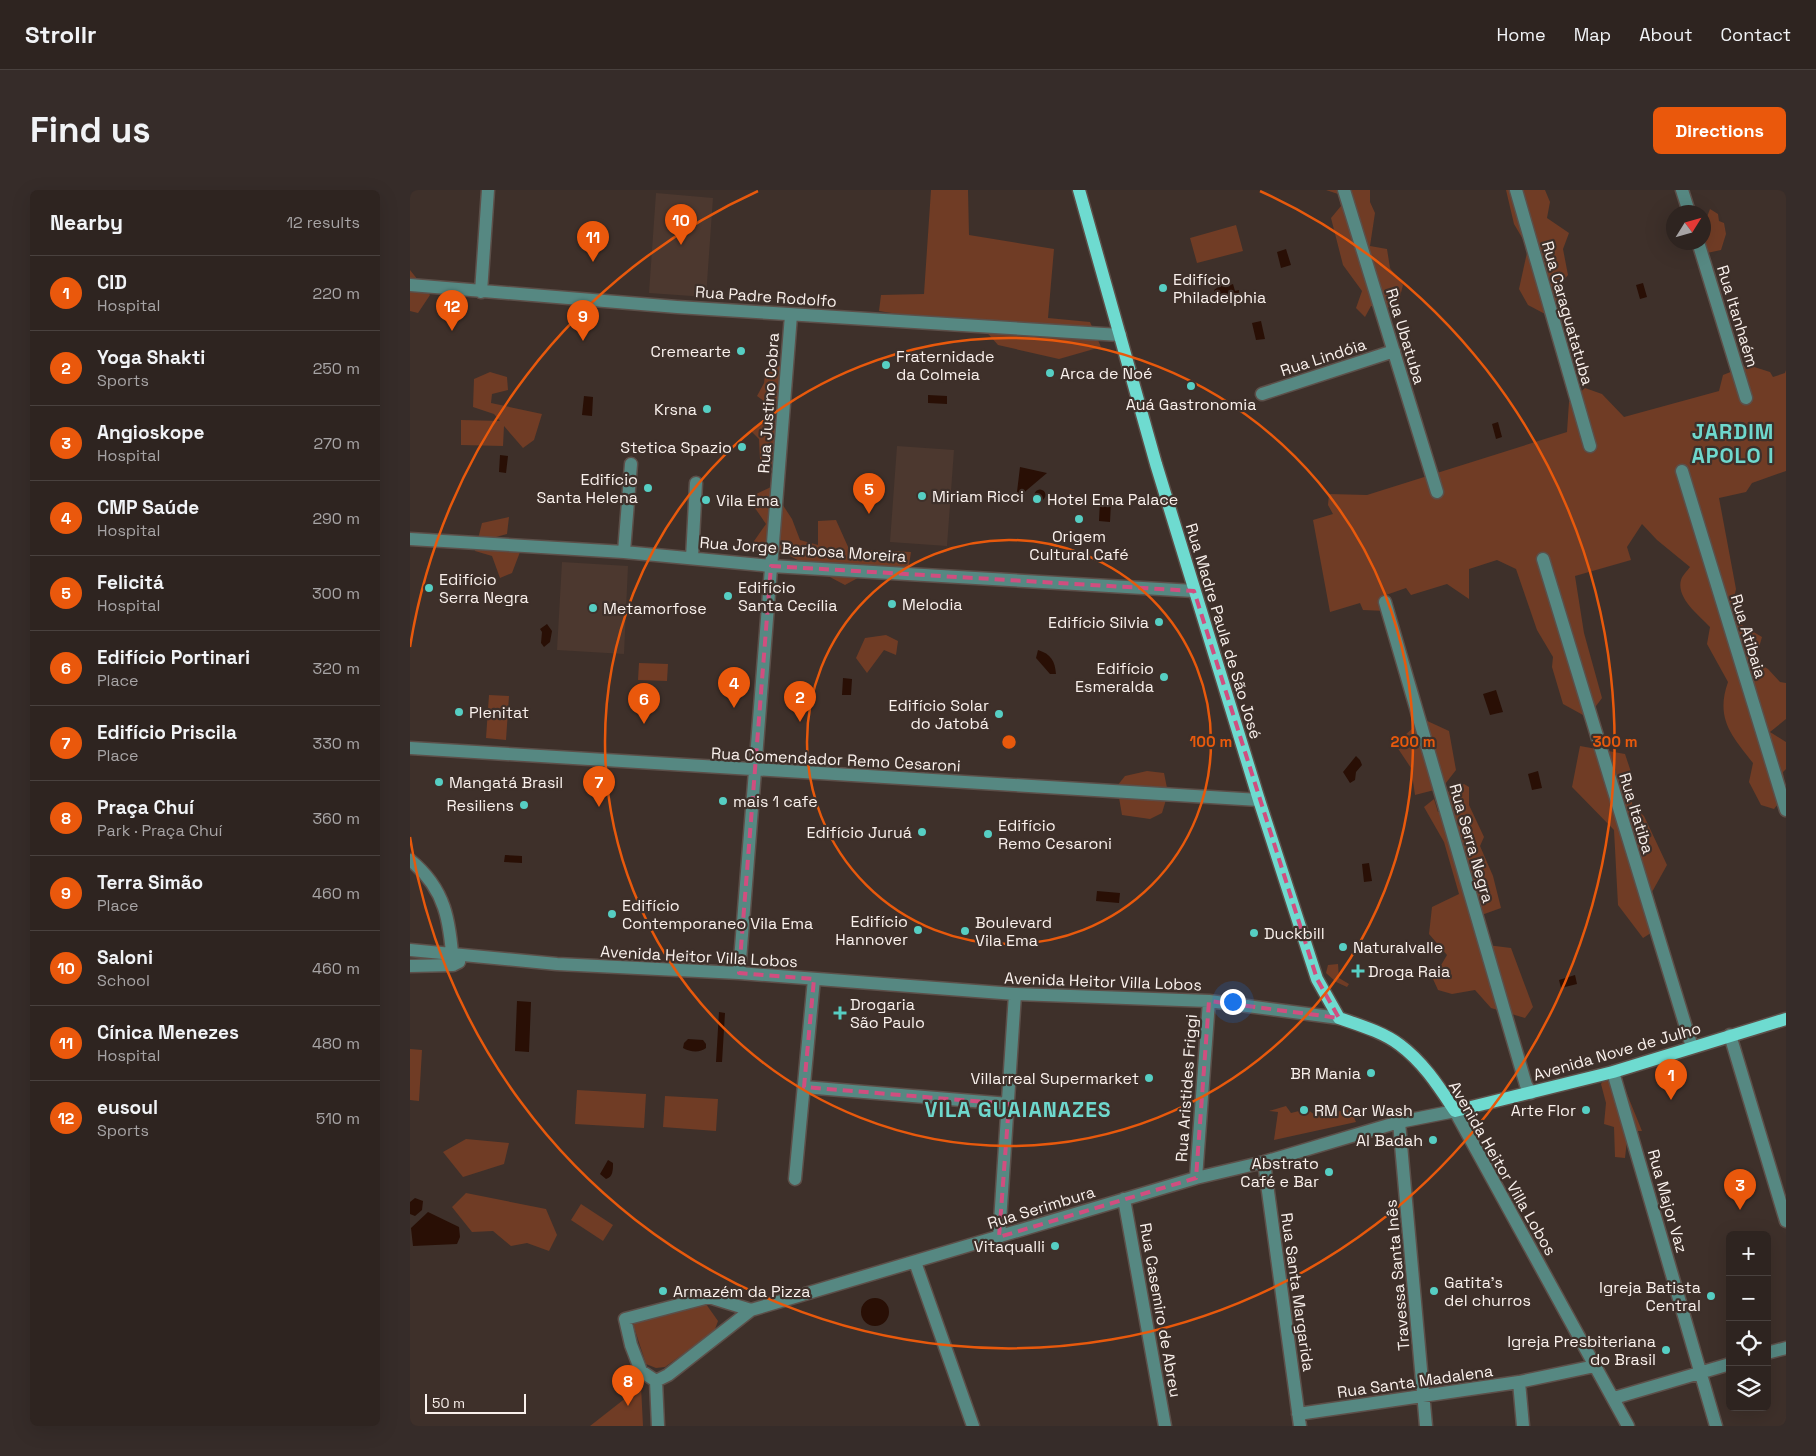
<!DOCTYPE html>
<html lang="en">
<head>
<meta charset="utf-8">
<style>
	:root { --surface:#2e2420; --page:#362c29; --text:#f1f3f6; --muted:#a7a4a5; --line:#49413e; --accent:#ea580c }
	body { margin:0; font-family:"Space Grotesk",sans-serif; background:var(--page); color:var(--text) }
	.controls { position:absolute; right:15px; bottom:15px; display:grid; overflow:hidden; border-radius:8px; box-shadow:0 5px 20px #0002 }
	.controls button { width:45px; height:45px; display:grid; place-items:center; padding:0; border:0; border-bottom:1px solid var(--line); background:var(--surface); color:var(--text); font:25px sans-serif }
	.compass { position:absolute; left:1256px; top:15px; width:45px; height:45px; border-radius:50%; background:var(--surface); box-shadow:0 5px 20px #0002; rotate:53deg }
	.scale { position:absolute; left:15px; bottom:12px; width:101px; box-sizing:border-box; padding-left:5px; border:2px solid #f9f0ec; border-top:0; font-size:14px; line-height:18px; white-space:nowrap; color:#f9f0ec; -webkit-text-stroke:4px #3e302a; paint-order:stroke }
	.you { position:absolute; left:822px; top:811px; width:18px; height:18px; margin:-12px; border:4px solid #fff; border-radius:50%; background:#1a73e8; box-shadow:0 0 0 8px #1a73e833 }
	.badge { display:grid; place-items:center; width:32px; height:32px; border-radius:50%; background:var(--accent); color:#fff; font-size:16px; font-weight:700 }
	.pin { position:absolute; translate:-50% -41px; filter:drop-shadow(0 1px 2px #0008) }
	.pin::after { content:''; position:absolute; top:26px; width:18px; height:15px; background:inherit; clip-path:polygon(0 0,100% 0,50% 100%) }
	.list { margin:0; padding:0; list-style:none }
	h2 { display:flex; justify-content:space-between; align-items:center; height:65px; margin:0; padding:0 20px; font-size:21px }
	h2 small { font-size:16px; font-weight:400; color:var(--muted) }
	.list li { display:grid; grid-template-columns:32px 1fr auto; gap:15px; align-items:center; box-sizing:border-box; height:75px; padding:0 20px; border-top:1px solid var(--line) }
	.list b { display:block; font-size:19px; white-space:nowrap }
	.list p { margin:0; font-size:16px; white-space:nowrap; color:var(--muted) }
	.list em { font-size:16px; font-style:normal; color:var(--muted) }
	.icon { flex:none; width:28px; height:28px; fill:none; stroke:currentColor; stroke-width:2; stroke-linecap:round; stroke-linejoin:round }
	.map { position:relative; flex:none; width:1376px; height:1236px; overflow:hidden; border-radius:8px }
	header { display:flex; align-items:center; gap:30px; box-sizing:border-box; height:70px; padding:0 25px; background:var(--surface); border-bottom:1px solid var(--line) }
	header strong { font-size:24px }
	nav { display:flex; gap:28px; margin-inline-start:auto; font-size:18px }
	.intro { display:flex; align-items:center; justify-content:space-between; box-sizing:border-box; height:120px; padding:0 30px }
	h1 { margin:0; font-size:35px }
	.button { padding:12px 22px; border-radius:8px; background:var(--accent); color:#fff; font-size:18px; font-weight:700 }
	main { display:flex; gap:30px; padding:0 30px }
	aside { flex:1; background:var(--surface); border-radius:8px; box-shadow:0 5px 20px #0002 }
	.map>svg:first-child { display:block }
</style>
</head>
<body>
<header>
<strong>Strollr</strong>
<nav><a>Home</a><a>Map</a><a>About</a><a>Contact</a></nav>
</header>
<div class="intro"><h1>Find us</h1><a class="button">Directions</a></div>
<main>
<aside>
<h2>Nearby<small>12 results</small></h2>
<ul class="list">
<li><span class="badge">1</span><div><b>CID</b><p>Hospital</p></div><em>220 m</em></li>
<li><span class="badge">2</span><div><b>Yoga Shakti</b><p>Sports</p></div><em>250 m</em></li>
<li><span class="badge">3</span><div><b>Angioskope</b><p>Hospital</p></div><em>270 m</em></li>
<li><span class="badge">4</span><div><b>CMP Saúde</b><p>Hospital</p></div><em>290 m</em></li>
<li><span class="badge">5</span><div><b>Felicitá</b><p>Hospital</p></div><em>300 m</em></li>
<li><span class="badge">6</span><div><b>Edifício Portinari</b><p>Place</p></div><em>320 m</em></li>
<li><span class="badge">7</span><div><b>Edifício Priscila</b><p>Place</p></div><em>330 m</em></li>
<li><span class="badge">8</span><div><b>Praça Chuí</b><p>Park · Praça Chuí</p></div><em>360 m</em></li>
<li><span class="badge">9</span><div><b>Terra Simão</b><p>Place</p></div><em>460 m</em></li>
<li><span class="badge">10</span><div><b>Saloni</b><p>School</p></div><em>460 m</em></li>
<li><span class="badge">11</span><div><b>Cínica Menezes</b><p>Hospital</p></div><em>480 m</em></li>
<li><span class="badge">12</span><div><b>eusoul</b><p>Sports</p></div><em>510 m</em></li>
</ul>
</aside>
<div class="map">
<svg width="1376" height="1236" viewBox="0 0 1376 1236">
	<rect width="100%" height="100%" fill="#3e302a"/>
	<!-- built -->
	<path fill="#4c382f" d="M246,3L303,8L296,107L239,103Z
		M487,256L544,260L537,356L480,352Z
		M152,372L218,376L214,464L147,460Z"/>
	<!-- green -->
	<path fill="#703c25" d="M521,0H558L559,45L644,59L638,128L680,132L691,157L649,169L588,155L573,138L469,121L471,105L514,104Z
		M916,0H960V12L965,23L960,56L977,59L980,78L993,95L987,118L961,116L955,127L946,118L952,101L933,75L921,28L931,16L928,4Z
		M1096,0H1135L1140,12L1137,28L1159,43L1153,59L1158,85L1149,96V111L1135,124L1118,115L1109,99L1118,58L1104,34Z
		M1300,19L1308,24L1309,31L1314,33L1316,44L1311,60L1297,63C1291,46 1294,35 1300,19Z
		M826,35L833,61L787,73L780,48Z
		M0,80L20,105L8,123L0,121Z
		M1338,175L1360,182L1363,187L1375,183L1376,180V281L1342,293L1336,302L1309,308L1326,399L1320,428L1352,447L1345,471L1358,479L1370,492L1376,493V529L1360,542L1376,552V579L1373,582L1376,604L1364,619L1351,615L1339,592L1343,573C1322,546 1305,529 1318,492L1297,454L1300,437C1289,425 1266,408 1271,390C1272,386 1277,381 1280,377L1247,350L1232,334L1217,357L1221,370L1165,386L1174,443L1192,508L1183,520L1173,525L1153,514L1142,477L1143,467L1127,440L1106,379L1087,370L1059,379V409L1037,394L1001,405L996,398L976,405V421L953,420L950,413L920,422L903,330L923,324L918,315L919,304L957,305L1157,242L1159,212L1175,198L1192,204L1214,227L1309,201L1313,185Z
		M372,176L383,195L377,214L359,215L347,206L354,193L356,177Z
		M80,182L97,187L98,200L82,204L81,213L132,224L124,250L113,258L94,236L93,256L51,255V230L90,231L84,224L63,217L64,189Z
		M357,227L370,234L374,268L362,275L350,269L349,249L341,241Z
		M361,297L382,329L390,350L408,355V331L426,330L439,359L501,362L498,382L464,379L435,395L380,366L342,354L356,334L338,308Z
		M99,327L97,344L86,347L88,357L110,362L102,383L90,388L82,366L65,361L72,333Z
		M476,445L488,451L486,465L474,460L457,483L446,468L455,448Z
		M229,473L258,474L257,491L228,490Z
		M79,505L99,506L96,550L76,548Z
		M1013,529L1039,541L1046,580L1032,598L1005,605L1001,578L985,554Z
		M1170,556L1215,564L1222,585V615L1234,626L1257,675L1242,702L1252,736L1233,748L1208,715L1204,640L1162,597Z
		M737,581L754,583L758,603L752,623L740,629L712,625L707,596L715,586Z
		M1054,594L1059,597V615L1074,647L1070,656L1083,686L1091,718L1066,727L1077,755L1101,758L1123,817L1115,828L1081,818L1065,800L1042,804L1028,800L1023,789L1037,765L1019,744L1022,717L1049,704L1034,652L1014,617L1024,609L1028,622L1036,621L1038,602Z
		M928,774L929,788L939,794L937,797L926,792L916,783L918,775Z
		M0,859L12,860L9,911L0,910Z
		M1195,888L1215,899L1232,941H1218L1215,968L1205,967L1204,937L1194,934L1196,913L1191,894Z
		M167,900L236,904L234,938L165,934Z
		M255,906L308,909L306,941L253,937Z
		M876,916L881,923L897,919L906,926L940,919L946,932L864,950L868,922L859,921Z
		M56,949L99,953L94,974L53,987L33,962Z
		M56,1003L136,1019L147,1045L139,1061L117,1053L101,1056L83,1041L62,1042L42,1017Z
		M171,1014L203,1035L193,1051L161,1030Z
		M296,1114L308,1131L304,1142L255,1177L246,1178L236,1174L223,1134Z
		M231,1196L233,1236H180Z"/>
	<!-- water -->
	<path fill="#290f05" d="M876,59L881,75L871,78L867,62Z
		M814,93L818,96L823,94L825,101L829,100V103L805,110L803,108L807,107L804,100Z
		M1233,93L1237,107L1230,109L1226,95Z
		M851,131L855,149L846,150L842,133Z
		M518,205L537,206V214L518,213Z
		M174,206L183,207L182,226L172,225Z
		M1088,232L1092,247L1086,249L1082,234Z
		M90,265L98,266L96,283L89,282Z
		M610,277L637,283L611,305L607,302Z
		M624.5 305a5.5 5.5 0 1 1 11 0a5.5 5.5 0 1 1-11 0Z
		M690,311L701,312L700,332L689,331Z
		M137,434L142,441L140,452L134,457L131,453L132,442L130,439Z
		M628,460C641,464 645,471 646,484H640L626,468Z
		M433,488L442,489L441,505H432Z
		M1086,500L1093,522L1080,525L1073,504Z
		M946,566L950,570L952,575L946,582L945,590L940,593L933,582Z
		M1128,581L1132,598L1122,600L1118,584Z
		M95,665L112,666V673L94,672Z
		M959,673L962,691L954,692L952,674Z
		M687,701L710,703L709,713L686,711Z
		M1165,785L1167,794L1151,798L1149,790Z
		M107,811L121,812L119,862L105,861Z
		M309,822L315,823L312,872H306Z
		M278,849L293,850L296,854V858C290,863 280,862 273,858L274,853Z
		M198,970L203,973C203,980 203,987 196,989L190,984Z
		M5,1008L13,1011L12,1020L5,1026L0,1024V1012Z
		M18,1022L49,1037L50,1047L47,1054L3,1056L1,1038Z
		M451 1122a14 14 0 1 1 28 0a14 14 0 1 1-28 0Z"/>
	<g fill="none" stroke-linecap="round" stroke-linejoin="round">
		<defs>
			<path id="minor" d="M934,0L1027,302
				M1106,0L1180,256
				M1272,0L1279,22
				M1288,52L1336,208
				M0,95L267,117L710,145
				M71,102L78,0
				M852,204L984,161
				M1272,281L1376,620
				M0,349L214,362L361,376L784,401
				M214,362L221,274
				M282,368L286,293
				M1133,369L1282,857
				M975,412L1116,895L1121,903
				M0,558L849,610
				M0,670C36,699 40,732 43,775
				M0,760L147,774L329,783L605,804L799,811L929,828
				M0,776L43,775L49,772
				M329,783L381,125
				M1320,845L1376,1031
				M1203,882L1306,1236
				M394,897L599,914
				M989,932L1016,1236
				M854,972L890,1236
				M786,988L799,811
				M385,989L404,789
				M714,1009L755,1236
				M589,1047L605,804
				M505,1072L563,1236
				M1357,1163L1376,1158
				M246,1191L258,1185L341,1120L786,988L854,972L989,932L1045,921L1218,1236
				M246,1191L231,1181L221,1155L215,1129L299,1107L341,1120
				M246,1191L248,1236
				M1109,1192L1113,1236
				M1204,1208L1320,1174
				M888,1224L1109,1192L1185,1176"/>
			<path id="major" d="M669,0L746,274L849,610L907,789L929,828C949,835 973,842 990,855C1014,873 1029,897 1045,921L1203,882L1376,829"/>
		</defs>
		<!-- minor casing -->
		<use href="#minor" stroke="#5c4f49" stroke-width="15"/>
		<!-- major casing -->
		<use href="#major" stroke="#5c4f49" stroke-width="15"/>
		<!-- minor -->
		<use href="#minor" stroke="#568882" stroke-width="12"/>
		<!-- major -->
		<use href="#major" stroke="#6edbd0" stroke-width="12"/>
	</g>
	<!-- marked area -->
	<path fill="none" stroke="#d04e7f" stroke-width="4" stroke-dasharray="10 6" stroke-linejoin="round" d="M361,376L784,401L907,789L929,828L799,811L786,988L589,1047L599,914L394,897L404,789L329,783Z"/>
	<!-- distance rings -->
	<g fill="none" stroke="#e8590c" stroke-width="2.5">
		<circle cx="599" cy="552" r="202"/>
		<circle cx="599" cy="552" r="404"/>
		<path d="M0 457A606 606 0 0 1 348 1M850 1A606 606 0 1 1 0 647"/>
	</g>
	<!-- markers -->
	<g fill="#56cec3" stroke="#3e302a" stroke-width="2">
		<circle cx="753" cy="98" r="5"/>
		<circle cx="331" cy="161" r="5"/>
		<circle cx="476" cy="175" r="5"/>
		<circle cx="640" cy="183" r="5"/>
		<circle cx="781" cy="196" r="5"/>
		<circle cx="297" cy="219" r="5"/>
		<circle cx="332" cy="257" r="5"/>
		<circle cx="238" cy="298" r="5"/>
		<circle cx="512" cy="306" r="5"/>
		<circle cx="627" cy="309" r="5"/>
		<circle cx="296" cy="310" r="5"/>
		<circle cx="669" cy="329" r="5"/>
		<circle cx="19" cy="398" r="5"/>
		<circle cx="318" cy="406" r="5"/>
		<circle cx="482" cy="414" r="5"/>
		<circle cx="183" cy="418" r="5"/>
		<circle cx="749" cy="432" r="5"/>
		<circle cx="754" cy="487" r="5"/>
		<circle cx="49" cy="522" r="5"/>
		<circle cx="589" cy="524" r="5"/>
		<circle cx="29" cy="592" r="5"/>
		<circle cx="313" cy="611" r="5"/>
		<circle cx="114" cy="615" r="5"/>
		<circle cx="512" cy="642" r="5"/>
		<circle cx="578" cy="644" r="5"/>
		<circle cx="202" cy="724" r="5"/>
		<circle cx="508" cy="740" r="5"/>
		<circle cx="555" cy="741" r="5"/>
		<circle cx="844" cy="743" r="5"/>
		<circle cx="933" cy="757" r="5"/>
		<path d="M945.5 773.5h5v5h5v5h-5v5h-5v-5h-5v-5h5z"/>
		<path d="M427.5 815.5h5v5h5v5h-5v5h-5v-5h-5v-5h5z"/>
		<circle cx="961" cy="883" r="5"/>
		<circle cx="739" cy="888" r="5"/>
		<circle cx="894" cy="920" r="5"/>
		<circle cx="1176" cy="920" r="5"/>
		<circle cx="1023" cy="950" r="5"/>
		<circle cx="919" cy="982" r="5"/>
		<circle cx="645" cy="1056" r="5"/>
		<circle cx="253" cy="1101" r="5"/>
		<circle cx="1024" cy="1101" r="5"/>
		<circle cx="1301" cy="1106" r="5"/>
		<circle cx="1256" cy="1160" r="5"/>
	</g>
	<g text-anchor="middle" stroke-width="4.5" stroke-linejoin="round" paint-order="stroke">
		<!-- poi labels -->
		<g font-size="16" fill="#f9f0ec" stroke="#3e302a" text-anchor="start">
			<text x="763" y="95">Edifício<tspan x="763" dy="18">Philadelphia</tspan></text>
			<text x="321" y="167" text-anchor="end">Cremearte</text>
			<text x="486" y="172">Fraternidade<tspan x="486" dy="18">da Colmeia</tspan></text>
			<text x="650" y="189">Arca de Noé</text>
			<text x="781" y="220" text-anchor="middle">Auá Gastronomia</text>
			<text x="287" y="225" text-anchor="end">Krsna</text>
			<text x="322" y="263" text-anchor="end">Stetica Spazio</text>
			<text x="228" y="295" text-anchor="end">Edifício<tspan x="228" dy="18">Santa Helena</tspan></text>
			<text x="522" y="312">Miriam Ricci</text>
			<text x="637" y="315">Hotel Ema Palace</text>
			<text x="306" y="316">Vila Ema</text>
			<text x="669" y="352" text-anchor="middle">Origem<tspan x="669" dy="18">Cultural Café</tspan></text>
			<text x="29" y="395">Edifício<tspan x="29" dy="18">Serra Negra</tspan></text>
			<text x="328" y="403">Edifício<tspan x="328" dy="18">Santa Cecília</tspan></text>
			<text x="492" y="420">Melodia</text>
			<text x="193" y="424">Metamorfose</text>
			<text x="739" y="438" text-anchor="end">Edifício Silvia</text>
			<text x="744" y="484" text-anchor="end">Edifício<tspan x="744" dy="18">Esmeralda</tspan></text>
			<text x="579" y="521" text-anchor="end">Edifício Solar<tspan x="579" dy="18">do Jatobá</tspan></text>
			<text x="59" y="528">Plenitat</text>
			<text x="39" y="598">Mangatá Brasil</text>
			<text x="323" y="617">mais 1 cafe</text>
			<text x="104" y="621" text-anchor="end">Resiliens</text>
			<text x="588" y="641">Edifício<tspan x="588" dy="18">Remo Cesaroni</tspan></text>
			<text x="502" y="648" text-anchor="end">Edifício Juruá</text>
			<text x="212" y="721">Edifício<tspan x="212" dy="18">Contemporaneo Vila Ema</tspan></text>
			<text x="498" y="737" text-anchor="end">Edifício<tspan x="498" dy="18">Hannover</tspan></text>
			<text x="565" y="738">Boulevard<tspan x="565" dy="18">Vila Ema</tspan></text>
			<text x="854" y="749">Duckbill</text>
			<text x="943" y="763">Naturalvalle</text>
			<text x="958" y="787">Droga Raia</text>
			<text x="440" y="820">Drogaria<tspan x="440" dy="18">São Paulo</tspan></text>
			<text x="951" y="889" text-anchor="end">BR Mania</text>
			<text x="729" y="894" text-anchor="end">Villarreal Supermarket</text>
			<text x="904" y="926">RM Car Wash</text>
			<text x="1166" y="926" text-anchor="end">Arte Flor</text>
			<text x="1013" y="956" text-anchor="end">Al Badah</text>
			<text x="909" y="979" text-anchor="end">Abstrato<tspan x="909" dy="18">Café e Bar</tspan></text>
			<text x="635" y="1062" text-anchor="end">Vitaqualli</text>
			<text x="1034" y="1098">Gatita's<tspan x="1034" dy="18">del churros</tspan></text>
			<text x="1291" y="1103" text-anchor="end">Igreja Batista<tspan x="1291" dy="18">Central</tspan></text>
			<text x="263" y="1107">Armazém da Pizza</text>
			<text x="1246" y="1157" text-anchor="end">Igreja Presbiteriana<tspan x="1246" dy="18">do Brasil</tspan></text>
		</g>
		<!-- street labels -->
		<g font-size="16" fill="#f9f0ec" stroke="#3e302a">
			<text transform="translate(356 106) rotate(4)" y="6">Rua Padre Rodolfo</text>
			<text transform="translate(1158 123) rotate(74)" y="6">Rua Caraguatatuba</text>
			<text transform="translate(1328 126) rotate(73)" y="6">Rua Itanhaém</text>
			<text transform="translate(996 146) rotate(73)" y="6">Rua Ubatuba</text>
			<text transform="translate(913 167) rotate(-18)" y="6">Rua Lindóia</text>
			<text transform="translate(358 213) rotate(-86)" y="6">Rua Justino Cobra</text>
			<text transform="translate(393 359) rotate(4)" y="6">Rua Jorge Barbosa Moreira</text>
			<text transform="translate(814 441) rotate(73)" y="6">Rua Madre Paula de São José</text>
			<text transform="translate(1339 446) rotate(73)" y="6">Rua Atibaia</text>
			<text transform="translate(426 569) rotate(3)" y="6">Rua Comendador Remo Cesaroni</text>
			<text transform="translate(1227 623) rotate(73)" y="6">Rua Itatiba</text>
			<text transform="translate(1062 653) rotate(74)" y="6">Rua Serra Negra</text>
			<text transform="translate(289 766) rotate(3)" y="6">Avenida Heitor Villa Lobos</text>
			<text transform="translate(693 791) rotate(2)" y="6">Avenida Heitor Villa Lobos</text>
			<text transform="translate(1207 861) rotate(-16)" y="6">Avenida Nove de Julho</text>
			<text transform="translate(776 898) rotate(-86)" y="6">Rua Aristides Friggi</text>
			<text transform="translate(1093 978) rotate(60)" y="6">Avenida Heitor Villa Lobos</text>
			<text transform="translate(1258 1011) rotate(74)" y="6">Rua Major Vaz</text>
			<text transform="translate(631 1017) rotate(-17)" y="6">Rua Serimbura</text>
			<text transform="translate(987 1085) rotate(-95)" y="6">Travessa Santa Inês</text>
			<text transform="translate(888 1102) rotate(82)" y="6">Rua Santa Margarida</text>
			<text transform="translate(751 1120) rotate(80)" y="6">Rua Casemiro de Abreu</text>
			<text transform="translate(1005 1191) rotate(-8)" y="6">Rua Santa Madalena</text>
		</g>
		<!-- district labels -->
		<g font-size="21" font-weight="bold" letter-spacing="1" fill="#6ed8cd" stroke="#3e302a">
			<text x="1323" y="249">JARDIM<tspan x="1323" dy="24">APOLO I</tspan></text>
			<text x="608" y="927">VILA GUAIANAZES</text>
		</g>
	</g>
	<circle cx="599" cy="552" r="8" fill="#e8590c" stroke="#3e302a" stroke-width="2.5"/>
	<g font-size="15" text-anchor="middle" font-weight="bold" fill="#e8590c" stroke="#3e302a" stroke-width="4.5" stroke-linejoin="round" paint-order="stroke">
		<text x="801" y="557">100 m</text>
		<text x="1003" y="557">200 m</text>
		<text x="1205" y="557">300 m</text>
	</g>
</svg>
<div class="controls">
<button>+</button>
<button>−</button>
<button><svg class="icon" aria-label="locate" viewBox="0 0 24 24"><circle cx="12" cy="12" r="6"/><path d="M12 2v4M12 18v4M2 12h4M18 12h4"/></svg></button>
<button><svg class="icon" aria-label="layers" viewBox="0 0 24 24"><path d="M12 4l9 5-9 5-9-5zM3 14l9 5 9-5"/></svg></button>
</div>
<svg class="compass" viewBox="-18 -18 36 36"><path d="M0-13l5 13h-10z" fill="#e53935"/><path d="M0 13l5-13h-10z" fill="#a7a4a5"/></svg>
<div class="scale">50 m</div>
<div class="you"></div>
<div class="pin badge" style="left:1261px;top:910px">1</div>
<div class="pin badge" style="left:390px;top:532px">2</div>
<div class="pin badge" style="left:1330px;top:1020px">3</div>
<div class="pin badge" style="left:324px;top:518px">4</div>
<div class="pin badge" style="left:459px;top:324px">5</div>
<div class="pin badge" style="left:234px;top:534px">6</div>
<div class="pin badge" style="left:189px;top:617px">7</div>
<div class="pin badge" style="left:218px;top:1216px">8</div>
<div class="pin badge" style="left:173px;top:151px">9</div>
<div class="pin badge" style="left:271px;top:55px">10</div>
<div class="pin badge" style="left:183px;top:72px">11</div>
<div class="pin badge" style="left:42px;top:141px">12</div>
</div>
</main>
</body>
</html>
